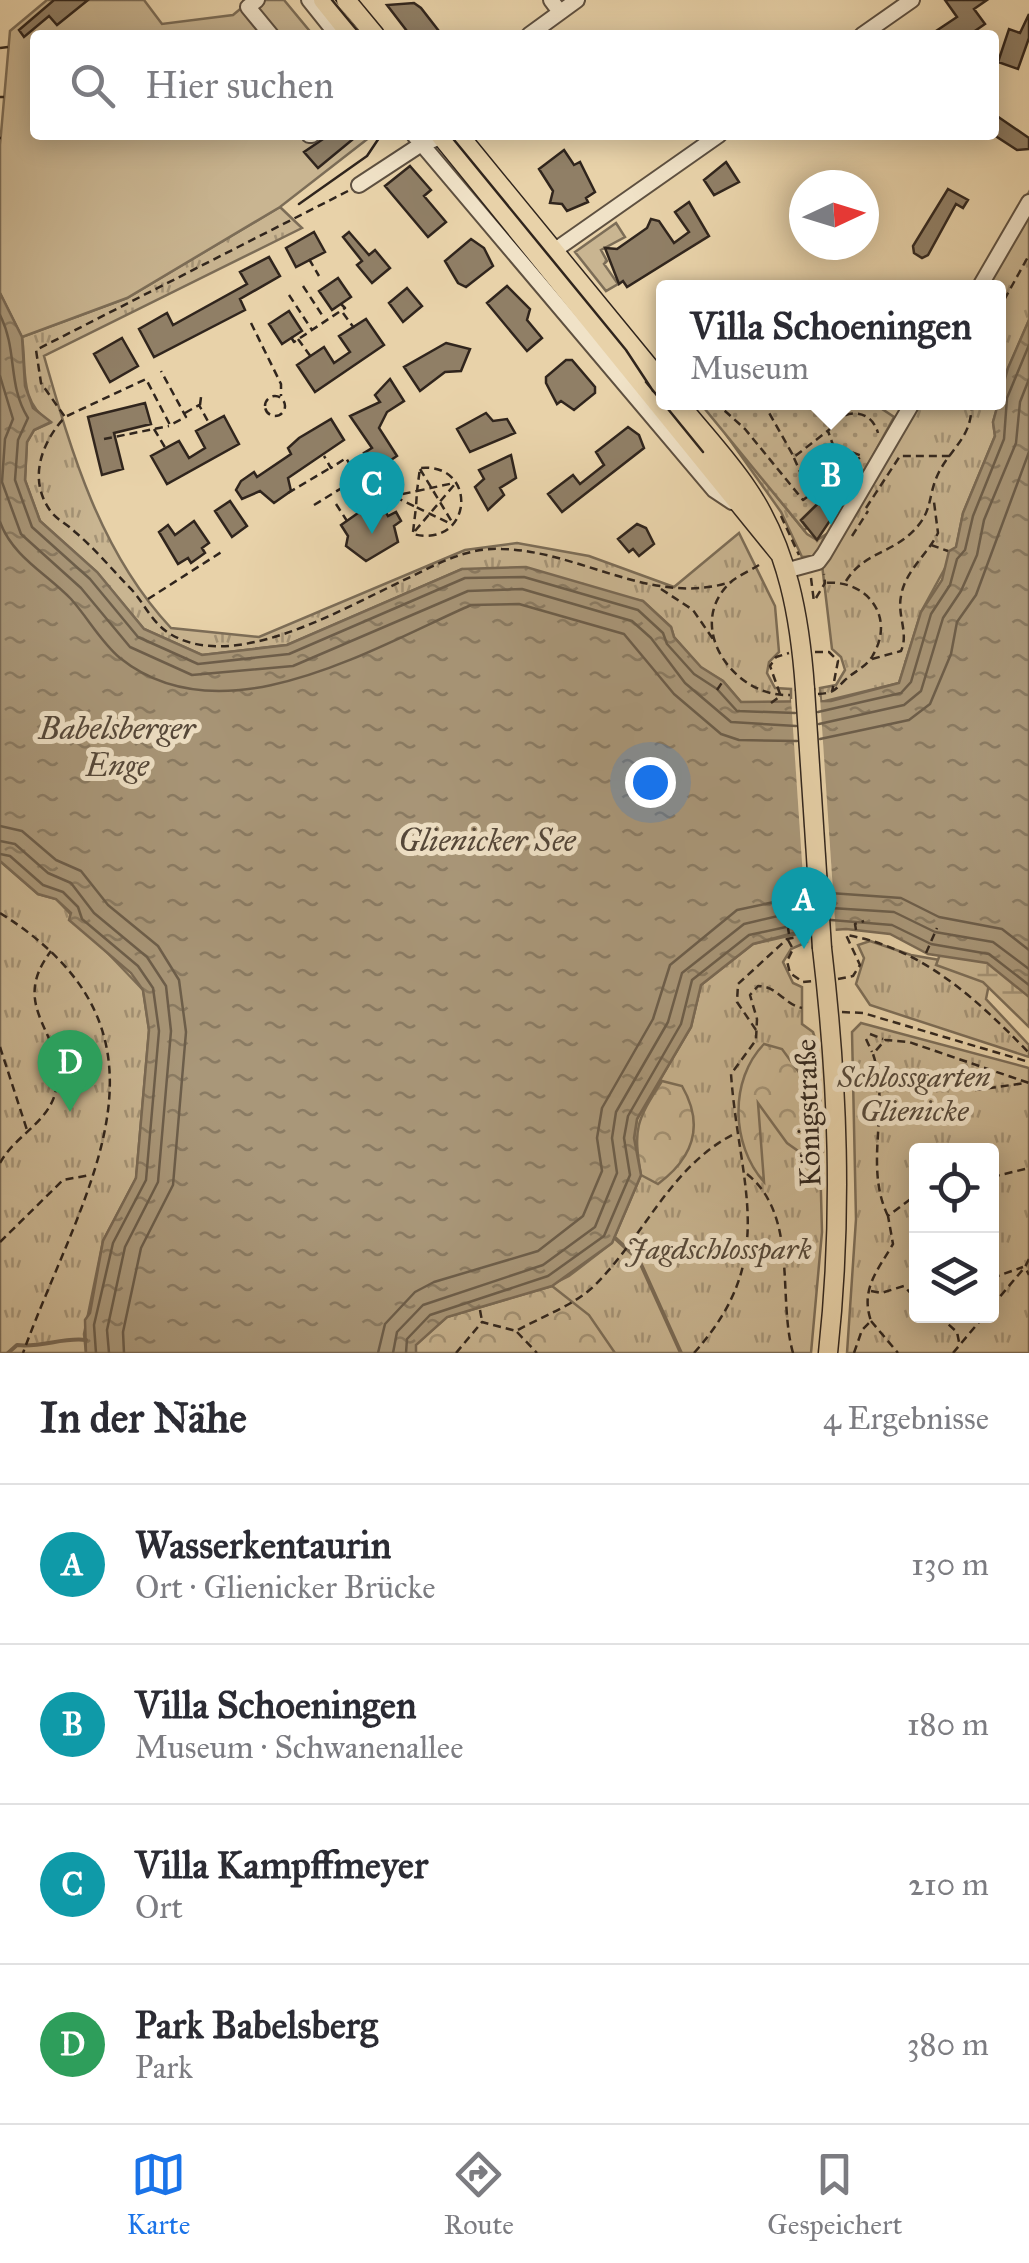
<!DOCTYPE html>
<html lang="de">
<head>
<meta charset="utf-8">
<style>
	:root { --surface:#fff; --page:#f2f2f3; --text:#2b2b33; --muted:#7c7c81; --line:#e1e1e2; --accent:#1a73e8 }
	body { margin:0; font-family:"IM FELL Great Primer",serif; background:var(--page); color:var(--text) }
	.controls { position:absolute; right:30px; bottom:30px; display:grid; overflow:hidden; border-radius:10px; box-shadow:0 5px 25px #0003 }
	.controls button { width:90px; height:90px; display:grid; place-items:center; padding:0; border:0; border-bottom:2px solid var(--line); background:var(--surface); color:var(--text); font:50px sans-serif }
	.compass { position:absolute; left:789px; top:170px; width:90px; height:90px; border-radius:50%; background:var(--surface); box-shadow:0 5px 25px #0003; rotate:86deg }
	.you { position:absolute; left:650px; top:782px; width:35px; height:35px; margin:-25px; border:8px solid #fff; border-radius:50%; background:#1a73e8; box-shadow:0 0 0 15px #1a73e833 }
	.badge { display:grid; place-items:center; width:65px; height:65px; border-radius:50%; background:var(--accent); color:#fff; font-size:32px; font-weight:700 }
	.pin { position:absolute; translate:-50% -82px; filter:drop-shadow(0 2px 5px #0008) }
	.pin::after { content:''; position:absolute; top:52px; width:35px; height:30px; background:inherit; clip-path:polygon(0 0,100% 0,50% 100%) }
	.popup { position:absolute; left:656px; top:280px; width:350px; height:130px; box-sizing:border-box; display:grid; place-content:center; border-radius:10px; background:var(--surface); filter:drop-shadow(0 2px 8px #0005); font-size:32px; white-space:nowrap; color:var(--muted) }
	.popup b { font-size:38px; color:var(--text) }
	.popup::after { content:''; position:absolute; left:50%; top:100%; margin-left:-20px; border:20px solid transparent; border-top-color:var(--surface) }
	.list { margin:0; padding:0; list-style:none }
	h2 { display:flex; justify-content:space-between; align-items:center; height:130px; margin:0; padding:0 40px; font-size:42px }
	h2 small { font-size:32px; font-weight:400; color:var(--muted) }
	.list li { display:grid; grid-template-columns:65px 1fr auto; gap:30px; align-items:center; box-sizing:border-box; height:160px; padding:0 40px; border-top:2px solid var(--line) }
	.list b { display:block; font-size:38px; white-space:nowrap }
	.list p { margin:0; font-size:32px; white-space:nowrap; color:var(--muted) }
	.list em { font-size:32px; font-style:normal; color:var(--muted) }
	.icon { flex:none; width:55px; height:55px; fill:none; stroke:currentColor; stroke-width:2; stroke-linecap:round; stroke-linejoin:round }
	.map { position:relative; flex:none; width:1029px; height:1353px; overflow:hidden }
	.search { position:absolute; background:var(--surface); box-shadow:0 5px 25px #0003; left:30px; right:30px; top:30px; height:110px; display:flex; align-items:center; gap:25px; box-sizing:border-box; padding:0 35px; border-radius:10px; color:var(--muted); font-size:38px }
	.sheet { height:770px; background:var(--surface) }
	nav { display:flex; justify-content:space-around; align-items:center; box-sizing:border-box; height:140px; border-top:2px solid var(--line); background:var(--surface); font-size:28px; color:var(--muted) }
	nav a { display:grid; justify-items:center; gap:5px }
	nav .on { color:var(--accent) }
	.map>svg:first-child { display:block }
</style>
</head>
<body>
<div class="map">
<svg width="1029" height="1353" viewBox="0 0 1029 1353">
	<defs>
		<pattern id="grass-tufts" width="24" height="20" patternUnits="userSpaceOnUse" patternTransform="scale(2.5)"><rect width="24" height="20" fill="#c9b591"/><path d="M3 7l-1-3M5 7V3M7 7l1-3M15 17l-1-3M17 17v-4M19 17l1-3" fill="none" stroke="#a49376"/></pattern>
		<pattern id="forest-crowns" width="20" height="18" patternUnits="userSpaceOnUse" patternTransform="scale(2.5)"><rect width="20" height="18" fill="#c9b591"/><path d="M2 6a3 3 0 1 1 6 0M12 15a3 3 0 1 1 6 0" fill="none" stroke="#a49376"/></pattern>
		<pattern id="wetland-marsh" width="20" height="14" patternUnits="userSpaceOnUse" patternTransform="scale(2.5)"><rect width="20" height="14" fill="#c9b591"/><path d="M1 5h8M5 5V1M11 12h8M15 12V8" fill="none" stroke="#a49376"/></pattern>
		<pattern id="garden-dots" width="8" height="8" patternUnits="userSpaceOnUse" patternTransform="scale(2.5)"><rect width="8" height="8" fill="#c9b591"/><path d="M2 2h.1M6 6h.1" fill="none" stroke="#a49376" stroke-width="1.8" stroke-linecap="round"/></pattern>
		<pattern id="water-ripples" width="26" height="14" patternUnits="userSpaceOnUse" patternTransform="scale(2.5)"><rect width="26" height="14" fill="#a99779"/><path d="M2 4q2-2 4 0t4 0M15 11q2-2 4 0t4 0" fill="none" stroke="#8a7b63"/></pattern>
	</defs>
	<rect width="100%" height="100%" fill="#e8d2a9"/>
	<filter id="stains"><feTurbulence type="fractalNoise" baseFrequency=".002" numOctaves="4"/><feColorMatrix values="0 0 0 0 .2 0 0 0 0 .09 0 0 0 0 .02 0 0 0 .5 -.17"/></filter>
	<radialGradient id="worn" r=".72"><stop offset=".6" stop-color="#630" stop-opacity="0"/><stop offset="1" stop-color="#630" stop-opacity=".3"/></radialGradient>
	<!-- grass -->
	<path fill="url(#grass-tufts)" stroke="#7c6d57" stroke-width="2.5" fill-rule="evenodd" d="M1029,192V320L1008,369L993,422L995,436L963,513L956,548L921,612L899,683L821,702L820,688L836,685L845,670L841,657L832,649L821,556L802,557L781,512L725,433L807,534L817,540L836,528L833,520L845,512L842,510L867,463L870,466L909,403L998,402V288L976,287Z
		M280,207L302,228L44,356C72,454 100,552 171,628L259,637L465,550L517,543L589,556L674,587L739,533L775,606L779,652L769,662L767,673L775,688L791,689V704L741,702L723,681L701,668L674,637L671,627L643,601L462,569L287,645L202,655L144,629L97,572L40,521L25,480L27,442L34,430L50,423C18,400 27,370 22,337L127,298Z
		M616,223L625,237L601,250L607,261L604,264L618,284L606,291L575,252Z
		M0,861L38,894L56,899L143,990L149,1030L136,1178L103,1241L84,1334L86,1353H0Z
		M806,932L807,942L791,949L783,962L793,983L802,987V1024L813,1032L817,1044L822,1232L811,1353H416L569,1276L612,1243L641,1175L634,1138L637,1119L691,1027L701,985L753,944Z
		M870,941L911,955L992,969L986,999L1029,1045V1057L870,1005L856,984L864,958L858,945Z
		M861,1023L1029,1068V1353H847L856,1219L852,1032ZM916,1150H992V1316H916Z"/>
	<!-- forest -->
	<path fill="url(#forest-crowns)" stroke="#7c6d57" stroke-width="2.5" d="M764,1044L782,1049L801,1075L819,1078L823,1152L808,1158L787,1143L758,1103L764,1182C731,1145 729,1080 764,1044Z
		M662,1081L682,1086C705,1126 693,1158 658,1184L641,1175C633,1129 636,1121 662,1081Z
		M552,1286L589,1315L615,1353H416L415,1345L447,1317Z"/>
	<!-- wetland -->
	<path fill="url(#wetland-marsh)" stroke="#7c6d57" stroke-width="2.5" d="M942,949L986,959L1029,981V1027L983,982L936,965Z"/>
	<!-- garden -->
	<path fill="url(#garden-dots)" stroke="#7c6d57" stroke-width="2.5" d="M700,403H873L894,417L841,514L832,503L837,499L830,491L801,520L807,528L804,530Z"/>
	<!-- pitch -->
	<path fill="#c9b591" stroke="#7c6d57" stroke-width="2.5" d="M47,0H144L162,24L233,15L251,0H284L313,35H35V135L370,137L280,207L127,298L22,337L0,293V145L10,31Z"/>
	<!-- water -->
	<path fill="url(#water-ripples)" stroke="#796954" stroke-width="2.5" d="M0,293L22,337L25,386L33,408L51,422L34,430L27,442L25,480L40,521L97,572L144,629L202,655L287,645L462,569L526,567L643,601L671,627L674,637L701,667L723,681L741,702L831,701L899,683L921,612L942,580L949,551L956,547L963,513L995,436L993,422L1008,368L1029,320V997L987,963L928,954L890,934L846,929L793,933L753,944L701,985L691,1027L637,1119L634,1138L641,1175L612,1243L552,1286L447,1317L416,1345V1353H86L85,1320L90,1313L103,1241L136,1178L149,1030L143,990L131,973L69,920L71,913L56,899L38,894L0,861Z"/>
	<!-- pier -->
	<path fill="#e8d2a9" d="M820,697L836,935L807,937L791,699Z"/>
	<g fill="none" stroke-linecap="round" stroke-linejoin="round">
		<!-- shore -->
		<path stroke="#6c5e4b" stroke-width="2.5" d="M0,315C18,351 7,384 28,418L18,440L15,480L32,527L90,579L138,637L198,664L289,654L465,578L524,577L638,610L663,633L667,644L694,674L717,689L737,711L795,713
			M0,376L13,419L5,439L2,482L21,534L81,588L130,647L192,675L293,666L468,591L522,589L632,621L651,638L685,683L731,722L796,726
			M0,522C13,557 46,573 71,599C88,618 101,642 120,658C222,740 371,649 471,605L519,604L624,634L674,694L721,734L739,740L797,741
			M818,712L901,693L911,682L931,614L950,585L957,559L965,550L973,516L1004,439L1007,398L1029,345
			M819,724L904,705L921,691L943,618L961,591L977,555L984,520L1016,443L1020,402L1029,379
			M820,739L909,720L930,704L951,654L957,622L976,595L1029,452
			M0,826L22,831L56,860L81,871L108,905L158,946L179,980L186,1032L173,1185L141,1248L123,1332L124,1353
			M0,841L15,844L48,873L71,883L94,913L147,957L166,986L171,1031L158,1182L125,1247L107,1330L109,1353
			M0,854L10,856L43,885L63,892L78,907L82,919L138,966L153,988L159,1031L146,1180L113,1243L94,1325L96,1353
			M830,893L901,898L939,917L1002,929L1029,950
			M831,908L894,912L935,932L993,942L1029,969
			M831,920L892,925L931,944L989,954L1029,985
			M378,1353L385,1324L415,1292L434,1282L538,1251L583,1216L602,1171L597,1138L602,1108L653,1019L670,965L737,910L807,895
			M393,1353L397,1332L423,1305L543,1265L595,1227L617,1173L612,1138L616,1112L668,1022L682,973L744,924L808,909
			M406,1353L407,1339L430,1315L548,1276L604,1236L630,1175L624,1138L628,1116L681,1024L692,980L749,935L809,922"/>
		<!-- stream -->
		<path stroke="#796954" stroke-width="4" d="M615,1238L639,1260L681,1353
			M8,1353L17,1345C41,1348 63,1337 86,1340"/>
	</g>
	<!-- building -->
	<path fill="#907f66" stroke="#30251d" stroke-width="2.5" d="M54,0H88L57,25L49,16L24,37L19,30Z
		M945,0H987L974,9L985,24L969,35H930L957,17Z
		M414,3L421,8L442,35H410L387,5Z
		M1029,14V38L1018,69L998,62L1009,29L1020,33Z
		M994,114L1029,138V149L1017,150L994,135Z
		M329,135H358L318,168L304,152Z
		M564,150L574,165L580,162L595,192L586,198L588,202L567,211L562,204L550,203L553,191L539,169Z
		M726,162L739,182L714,195L704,180Z
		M410,166L431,190L424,196L446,222L428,237L385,186Z
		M948,189L968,200L963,208L956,204L928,255L922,258L914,253L913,246Z
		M689,202L709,236L627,287L623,281L619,284L605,248L617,249L647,228L651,219L659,221L674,243L689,232L675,212Z
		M314,232L325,252L296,267L286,248Z
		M349,232L369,255L375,250L390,268L372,283L357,265L362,261L343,237Z
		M471,239L484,248L493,266L466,287L458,283L445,261Z
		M269,257L280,276L240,299L245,310L154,357L139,329L167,313L173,325L247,284L240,272Z
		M338,278L351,297L332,310L319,291Z
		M507,286L530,309L527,320L542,338L527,351L487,303Z
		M407,288L422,306L403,322L389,303Z
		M289,311L302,331L282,344L269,324Z
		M366,319L384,345L315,392L297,365L324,347L334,363L350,352L339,336Z
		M122,338L138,366L110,382L94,354Z
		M446,343L470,349L461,371L445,372L420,391L404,367Z
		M566,360H572L595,387V393L574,410L561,401L557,404L546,383V377Z
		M390,379L404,401L387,412L379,428L397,456L376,470L363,461L367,458L364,453L372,448L350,416L380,402L375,395Z
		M145,403L151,424L114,433L123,469L102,475L88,417Z
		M486,413L493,421L507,419L515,433L470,452L457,429Z
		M224,416L239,444L167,484L151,456L179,441L189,458L205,448L196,431Z
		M331,419L344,440L288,478L291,491L274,503L260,491L242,499L236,490L241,481L254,472L257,477L291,454L288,448L299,438Z
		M628,427L639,435L644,448L562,512L548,494L573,475L580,484L604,465L596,452Z
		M511,455L516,478L500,488L504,495L488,510L475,487L484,479L479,470Z
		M831,491L838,499L832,503L837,510L817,540L801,520Z
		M230,501L247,526L232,537L215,511Z
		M368,506L374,515L384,509L388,516L396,512L401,521L394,526L398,542L366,561L346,546L348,536L341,525Z
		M194,521L209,543L202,548L205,553L191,563L188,558L178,564L159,532L168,525L175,535Z
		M637,524L646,528L654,544L639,556L633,549L629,552L618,539Z"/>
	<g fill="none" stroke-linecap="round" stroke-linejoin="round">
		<defs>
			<path id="minor" d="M257,0L248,7L271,35
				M309,0L337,35
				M551,0L560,12
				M529,35L577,0
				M862,35L912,0
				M309,135H312
				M414,135L714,490L732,502
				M359,185L420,145L441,137
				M548,255L719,135
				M979,288L1029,202
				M785,571L818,562L824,554L913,402"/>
			<path id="major" d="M323,0L351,35
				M346,0L375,35
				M440,135L779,553
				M459,135L664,385
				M678,402C701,431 727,458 747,488C788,548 800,618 805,689
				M822,948C838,1084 843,1216 828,1353"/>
		</defs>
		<!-- minor casing -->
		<use href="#minor" stroke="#5e5040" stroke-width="18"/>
		<!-- major casing -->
		<use href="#major" stroke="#30251d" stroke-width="21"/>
		<!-- path -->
		<path stroke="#30251d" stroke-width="2.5" stroke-dasharray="8 5" stroke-linecap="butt" d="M0,48L9,47
			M0,97H4
			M0,138H1
			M348,191L36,350L41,383L65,417C41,443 27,481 52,513C59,521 67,524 75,532C93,547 111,568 128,586C143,600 149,619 167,632C231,675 340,610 402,581C434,566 465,547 502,549C581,551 652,607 731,582
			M309,259L319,276
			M303,286L324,318
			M289,295L312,330
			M998,311L1029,255
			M343,313L354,328
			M251,323L281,384V396
			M291,337L294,342L345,308L341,304
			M298,339L311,357
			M265 406a10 10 0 1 1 20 0a10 10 0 1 1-20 0Z
			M715,402L745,429L803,500L862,456L833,445L828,431
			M763,402L794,457L830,429L829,402
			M200,405L201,397
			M185,413L199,405L210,425
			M67,416L146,379L170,425L186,417L161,371
			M834,422C850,408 872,411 878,433
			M154,429L166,449
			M104,439L169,426
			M794,458L809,492
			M420,469L452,522
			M399,481L393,496L417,491L420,468C479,462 473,549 413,534
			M829,482L842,498L838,507
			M288,493L330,468
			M368,496L377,513
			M395,497L416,507L417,491L454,483
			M336,504L347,521
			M314,505L358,478L346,458L331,468L324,456
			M866,508L900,456H951
			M781,516L799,555
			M415,531L455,484
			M413,532L416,507L453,525
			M852,536L868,511
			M931,545L948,551
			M759,565C751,570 740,575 732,581C682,625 734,698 790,695
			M811,578L814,602
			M846,581C863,554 887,554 909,535C935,512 926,498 939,472C952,447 974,435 971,402
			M661,589L693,610L715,642
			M816,598L825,583L824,574
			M148,599L223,551
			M815,652H829L838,661L832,692
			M872,659L901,651C909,633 897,616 901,596C905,571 927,555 938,533L934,502
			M717,690L723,681
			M780,694L770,666L776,657L789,653
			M818,694C833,693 834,691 844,681C854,671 866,668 873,655C896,616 866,579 825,583
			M771,703L779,697
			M0,913C195,1035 83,1188 23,1353
			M788,928L789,934
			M856,930L855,924L864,921
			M788,940L793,949L787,961L790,973L803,982L813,981
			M926,953L937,928
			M838,979L853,976L860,965L846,935C921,947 978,1000 1029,1053
			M842,1012L863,1013L1029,1062
			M756,1030L737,1002L738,984L787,939L804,936
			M870,1034L883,1039
			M866,1039L872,1052
			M0,1047L27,1130
			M975,1090L1026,1083
			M0,1163C15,1135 49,1123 56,1090C69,1034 6,1010 51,951
			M747,1174C799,1216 777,1296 793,1353
			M992,1177L1029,1168
			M888,1216C863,1165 891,1107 873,1054L885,1040L909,1042L1029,1083
			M0,1242L63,1180L90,1175
			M1029,1259L1025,1267L1029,1275
			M992,1278L1023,1267
			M871,1291L881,1293L904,1286L916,1299
			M992,1306L1025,1267
			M480,1310L482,1321
			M939,1316L957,1332L959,1342
			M871,1321L898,1353
			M517,1332L537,1353
			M456,1353L482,1322L516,1331C541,1317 575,1305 595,1285C645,1235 670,1167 734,1134
			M694,1353C780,1257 739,1187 731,1074L756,1040L757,1019L750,995L758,986C777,986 784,1004 802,1008
			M854,1353L862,1330L871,1321C860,1289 878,1270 893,1244L888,1216L916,1195
			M953,1353L984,1316"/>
		<!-- minor -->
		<use href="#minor" stroke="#f0e2c7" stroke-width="14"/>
		<!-- major -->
		<use href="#major" stroke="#e8d2a9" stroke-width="18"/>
		<!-- tram -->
		<path stroke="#30251d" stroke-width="2.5" d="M332,0L361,35
			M450,135L626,350L653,391
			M299,204L367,156L381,135
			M646,382L703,452"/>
		<defs>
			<path id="major-bridge" d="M805,689L822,948"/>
		</defs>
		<!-- major-bridge casing -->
		<use href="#major-bridge" stroke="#30251d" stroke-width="21" stroke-linecap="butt"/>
		<!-- major-bridge -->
		<use href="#major-bridge" stroke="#e8d2a9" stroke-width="18"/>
	</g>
	<g text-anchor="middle" stroke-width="10" stroke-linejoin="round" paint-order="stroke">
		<!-- park labels -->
		<g font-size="30" font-style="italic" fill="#56493a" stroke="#f0e2c7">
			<text x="914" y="1087">Schlossgarten<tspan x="914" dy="34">Glienicke</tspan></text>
			<text x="719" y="1259">Jagdschlosspark</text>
		</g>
		<!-- street labels -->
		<g font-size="30" fill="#30251d" stroke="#f0e2c7">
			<text transform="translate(808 1113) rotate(-92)" y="10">Königstraße</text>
		</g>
		<!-- water labels -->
		<g font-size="32" font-style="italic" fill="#544739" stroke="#f0e2c7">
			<text x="117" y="739">Babelsberger<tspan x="117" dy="37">Enge</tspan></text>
			<text x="487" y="851">Glienicker See</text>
		</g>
	</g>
	<rect width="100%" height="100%" filter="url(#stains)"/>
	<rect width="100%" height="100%" fill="url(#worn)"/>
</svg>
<div class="controls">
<button><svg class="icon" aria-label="locate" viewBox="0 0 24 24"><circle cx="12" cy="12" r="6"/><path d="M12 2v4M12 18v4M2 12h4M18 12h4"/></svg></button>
<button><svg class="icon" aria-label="layers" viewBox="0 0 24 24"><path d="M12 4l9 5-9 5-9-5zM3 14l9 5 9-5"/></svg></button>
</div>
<svg class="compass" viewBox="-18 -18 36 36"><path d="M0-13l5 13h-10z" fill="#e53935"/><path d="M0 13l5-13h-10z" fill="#7c7c81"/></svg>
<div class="you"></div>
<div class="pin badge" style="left:804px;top:949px;background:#0f9aa8">A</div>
<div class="pin badge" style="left:831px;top:525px;background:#0f9aa8">B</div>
<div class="popup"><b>Villa Schoeningen</b>Museum</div>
<div class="pin badge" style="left:372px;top:534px;background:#0f9aa8">C</div>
<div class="pin badge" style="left:70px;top:1112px;background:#2e9e5b">D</div>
<div class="search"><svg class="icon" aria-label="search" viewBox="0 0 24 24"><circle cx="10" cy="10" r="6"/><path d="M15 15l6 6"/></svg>Hier suchen</div>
</div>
<section class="sheet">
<h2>In der Nähe<small>4 Ergebnisse</small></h2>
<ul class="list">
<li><span class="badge" style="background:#0f9aa8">A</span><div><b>Wasserkentaurin</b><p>Ort · Glienicker Brücke</p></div><em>130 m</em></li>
<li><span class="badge" style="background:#0f9aa8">B</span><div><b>Villa Schoeningen</b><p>Museum · Schwanenallee</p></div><em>180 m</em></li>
<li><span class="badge" style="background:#0f9aa8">C</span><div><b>Villa Kampffmeyer</b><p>Ort</p></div><em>210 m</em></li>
<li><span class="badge" style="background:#2e9e5b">D</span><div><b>Park Babelsberg</b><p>Park</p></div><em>380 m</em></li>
</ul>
</section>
<nav>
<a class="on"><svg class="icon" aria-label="map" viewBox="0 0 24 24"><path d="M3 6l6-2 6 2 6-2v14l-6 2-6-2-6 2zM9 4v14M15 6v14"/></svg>Karte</a>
<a><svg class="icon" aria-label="directions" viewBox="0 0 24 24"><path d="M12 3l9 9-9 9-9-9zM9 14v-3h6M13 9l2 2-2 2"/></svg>Route</a>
<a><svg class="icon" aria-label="saved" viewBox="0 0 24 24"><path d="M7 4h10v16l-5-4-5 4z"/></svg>Gespeichert</a>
</nav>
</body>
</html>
